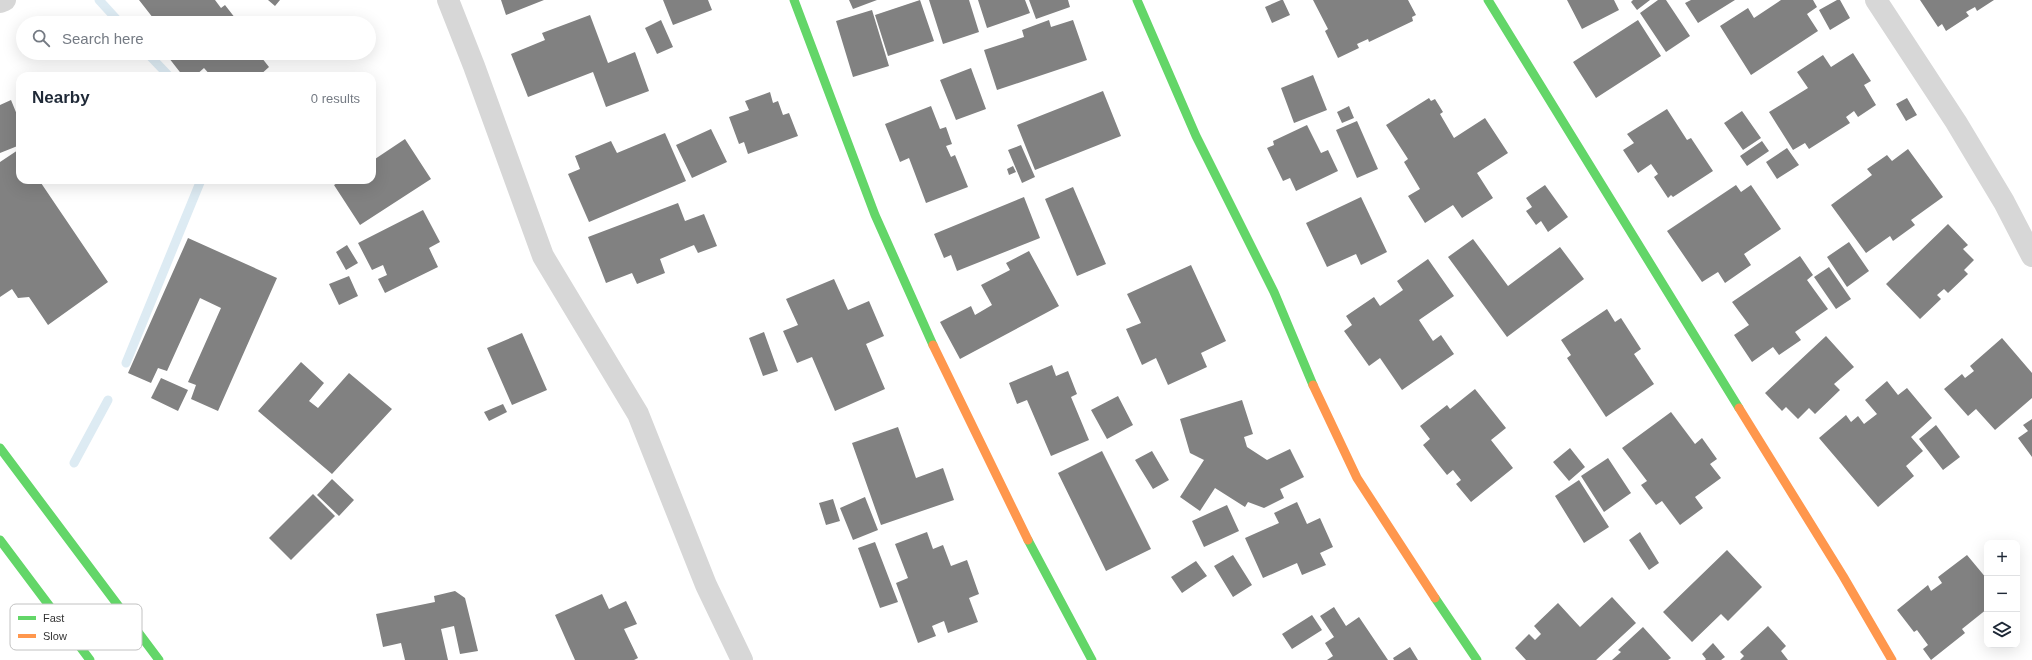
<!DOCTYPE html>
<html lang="en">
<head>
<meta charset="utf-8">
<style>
	:root { --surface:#fff; --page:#f6f6f7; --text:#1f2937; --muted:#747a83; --line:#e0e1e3 }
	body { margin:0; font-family:Helvetica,sans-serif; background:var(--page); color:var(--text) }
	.controls { position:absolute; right:12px; bottom:12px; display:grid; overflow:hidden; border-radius:8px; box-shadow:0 4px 16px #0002 }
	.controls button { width:36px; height:36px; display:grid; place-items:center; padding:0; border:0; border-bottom:1px solid var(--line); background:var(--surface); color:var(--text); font:20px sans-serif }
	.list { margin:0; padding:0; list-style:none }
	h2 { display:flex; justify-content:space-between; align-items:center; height:52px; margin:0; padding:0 16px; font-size:17px }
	h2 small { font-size:13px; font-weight:400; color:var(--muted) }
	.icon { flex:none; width:22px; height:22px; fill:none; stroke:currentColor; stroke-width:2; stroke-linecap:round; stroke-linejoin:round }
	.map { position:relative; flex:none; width:2032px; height:660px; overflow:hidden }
	.search { position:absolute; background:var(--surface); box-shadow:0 4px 16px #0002; left:16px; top:16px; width:360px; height:44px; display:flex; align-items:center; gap:10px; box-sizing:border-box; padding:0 14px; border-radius:22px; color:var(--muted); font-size:15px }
	.panel { position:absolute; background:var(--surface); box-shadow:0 4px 16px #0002; left:16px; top:72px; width:360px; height:112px; border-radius:12px }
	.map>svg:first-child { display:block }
</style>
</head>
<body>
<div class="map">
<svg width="2032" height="660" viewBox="0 0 2032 660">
	<rect width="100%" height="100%" fill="#fff"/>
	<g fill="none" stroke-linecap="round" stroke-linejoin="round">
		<!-- stream -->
		<path stroke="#ddebf3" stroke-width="9" d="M99,0L120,23
			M147,53L169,76
			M126,363L201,180
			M74,463L108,400"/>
	</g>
	<!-- building -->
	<path fill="#818181" d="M139,0H215L221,8L225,5L239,23H157Z
		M268,0H280L275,6Z
		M501,0H544L506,15Z
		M663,0H708L712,10L673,25Z
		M849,0H877L853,9Z
		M920,0L934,41L888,56L875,15Z
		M929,0H969L979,32L943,44Z
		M978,0H1025L1030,13L987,28Z
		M1029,0H1068L1070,7L1036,19Z
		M1281,0H1283L1290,15L1272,23L1265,7Z
		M1313,0H1408L1416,15L1412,17L1413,21L1369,42L1368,39L1357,44L1359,48L1338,58L1325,31L1328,29Z
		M1567,0H1614L1619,10L1582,29Z
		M1633,0H1650L1637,10L1631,2Z
		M1658,0H1666L1690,36L1666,52L1640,13Z
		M1691,0H1735L1698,23L1685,3Z
		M1781,0H1813L1817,7L1807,14L1818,31L1751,75L1720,26L1748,8L1754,18Z
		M1837,0H1840L1850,18L1830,30L1819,10Z
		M1920,0H1994L1977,11L1975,7L1966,12L1969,16L1946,31L1942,24L1938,27Z
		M872,10L889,66L853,77L836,21Z
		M590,15L608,63L635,52L649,91L606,107L593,72L528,97L511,54L545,40L542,33Z
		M661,20L673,47L657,54L645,28Z
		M1049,20L1051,27L1073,20L1087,60L997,90L984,50L1024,37L1022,30Z
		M1638,20L1661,56L1596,98L1573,62Z
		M165,53H258L269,67L259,76H211L204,68L195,76H183Z
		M1853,53L1871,81L1864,85L1876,105L1858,117L1854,111L1846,117L1850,123L1809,149L1805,143L1793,150L1769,112L1808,88L1797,72L1823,55L1831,67Z
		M971,68L986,109L956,120L940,80Z
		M1313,75L1327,110L1294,123L1281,88Z
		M1103,91L1121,136L1035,170L1017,125Z
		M770,92L773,103L778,101L783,115L789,113L798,136L748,154L744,142L739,144L729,117L749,110L745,101Z
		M1429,98L1431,101L1435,99L1443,112L1440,114L1454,138L1485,118L1508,153L1477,173L1493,198L1462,218L1453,205L1425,223L1408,196L1420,189L1404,162L1408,159L1386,125Z
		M1907,98L1917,115L1906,121L1896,104Z
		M11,100L20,122V145L0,153V105Z
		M931,106L940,129L946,127L952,144L946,146L951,157L955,155L968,187L926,203L909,158L900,162L885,124Z
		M1349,106L1354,118L1342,123L1337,112Z
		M1667,109L1687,140L1691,138L1713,171L1673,197L1671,195L1668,198L1654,177L1658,174L1651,164L1638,173L1623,150L1634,143L1627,134Z
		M1742,111L1761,138L1743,150L1724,123Z
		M1357,121L1378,169L1357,178L1336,130Z
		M1307,125L1321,153L1328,150L1338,171L1296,191L1290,178L1283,181L1267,148L1274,145L1273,141Z
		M711,129L727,162L692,178L676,145Z
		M665,133L686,181L589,222L568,174L580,169L575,156L611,141L617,153Z
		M405,139L431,179L360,225L334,185L342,180H372V161Z
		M1762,141L1769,151L1747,166L1740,156Z
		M1021,145L1035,177L1022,183L1008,150Z
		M1787,148L1799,165L1777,179L1766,162Z
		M1908,149L1943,197L1911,220L1915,225L1893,241L1890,236L1866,253L1831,205L1872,175L1867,169L1887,155L1892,161Z
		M18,150L20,153V180H39L108,282L48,325L29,297L18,298L12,289L0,297V162Z
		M1013,166L1016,172L1009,175L1007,169Z
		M1545,185L1568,217L1548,232L1541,221L1536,225L1526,211L1532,207L1526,198Z
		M1736,185L1741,192L1751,185L1781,229L1744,254L1751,265L1725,283L1718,272L1702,282L1667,231Z
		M1073,187L1106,264L1077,276L1045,199Z
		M1024,197L1040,238L957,271L951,255L944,258L934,234Z
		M1361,197L1387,252L1361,265L1356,254L1327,267L1306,223Z
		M678,203L685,221L704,214L717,246L698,253L694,245L660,259L665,273L637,284L632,273L606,283L588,237Z
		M423,210L440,242L429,248L438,267L385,293L378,279L387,275L383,265L372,270L358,243Z
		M1948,224L1968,245L1963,249L1974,260L1964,270L1968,274L1948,293L1944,289L1937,295L1941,299L1920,319L1886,284Z
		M188,238L277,278L218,411L191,399L196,385L188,382L221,308L200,298L167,371L158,368L151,383L128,373Z
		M1473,239L1508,286L1560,247L1584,279L1507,337L1448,257Z
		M1849,242L1869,271L1847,287L1827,257Z
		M347,245L358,263L346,270L336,252Z
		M1029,251L1059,306L960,359L940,322L971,306L975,315L992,305L981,285L1010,270L1006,263Z
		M1800,256L1813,275L1807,280L1828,309L1795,332L1801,340L1779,355L1773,347L1752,362L1734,335L1749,325L1732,302Z
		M1428,259L1454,296L1419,320L1433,341L1441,335L1454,354L1402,390L1380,358L1369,366L1344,331L1352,325L1346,316L1374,297L1380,306L1403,290L1397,281Z
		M1191,265L1226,341L1201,353L1207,367L1168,385L1156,358L1142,365L1126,329L1141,323L1127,294Z
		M1829,267L1851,299L1836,309L1814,277Z
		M349,276L358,296L339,305L329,284Z
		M834,279L848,310L869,301L884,336L866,344L885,389L835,411L812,357L797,363L783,331L798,325L786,299Z
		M1607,309L1615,322L1621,318L1641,349L1634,354L1654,384L1606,417L1567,358L1571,355L1561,340Z
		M764,332L778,371L763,376L749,338Z
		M522,333L547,390L512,405L487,348Z
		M1826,336L1854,367L1834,384L1840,390L1815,414L1809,408L1798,419L1786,407L1782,411L1765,393Z
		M2002,338L2032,373V398L1995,430L1976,409L1968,416L1944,389L1962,374L1965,378L1974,371L1970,366Z
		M301,362L324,383L309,401L318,408L349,373L392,409L332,474L258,411Z
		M1052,365L1056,376L1068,371L1077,394L1071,397L1089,440L1051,456L1027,400L1017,404L1009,383Z
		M161,378L188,390L178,411L151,398Z
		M1887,381L1898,395L1907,388L1932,418L1911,437L1923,451L1906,466L1914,476L1878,507L1819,438L1846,415L1851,422L1858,416L1864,424L1877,414L1865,400Z
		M1475,389L1506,428L1491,440L1513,468L1471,502L1456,484L1461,480L1453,470L1447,475L1423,445L1430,439L1420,426L1447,405L1450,409Z
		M1118,396L1133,425L1107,439L1091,410Z
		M1242,400L1253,434L1244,437L1247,447L1267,460L1290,449L1304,477L1280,489L1284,498L1264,508L1248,502L1245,507L1215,488L1200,511L1180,497L1204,460L1190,453L1180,419Z
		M503,404L507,412L489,421L484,412Z
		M1671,412L1695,444L1702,438L1717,459L1710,464L1721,478L1695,497L1703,508L1680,525L1662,501L1656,505L1641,485L1647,481L1622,448Z
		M2032,419V457L2018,438L2028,431L2023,425Z
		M1936,425L1960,457L1943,470L1919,439Z
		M898,427L916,478L943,468L954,500L881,525L852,443Z
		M1570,448L1585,467L1569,481L1553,462Z
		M1102,451L1151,549L1106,571L1058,473Z
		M1152,451L1169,480L1153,489L1135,460Z
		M1608,458L1631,493L1604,512L1581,476Z
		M332,479L354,500L339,516L317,495Z
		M1579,480L1609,527L1584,543L1555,496Z
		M313,494L335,516L291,560L269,538Z
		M865,497L878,530L853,540L840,508Z
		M833,499L840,521L826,525L819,503Z
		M1297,502L1307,524L1320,518L1333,547L1320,553L1326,565L1302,575L1297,563L1263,578L1245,538L1279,523L1274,513Z
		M1227,505L1239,531L1204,547L1192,521Z
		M927,532L933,549L943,545L951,566L967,560L979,594L969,598L978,622L948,633L944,621L932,626L936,636L918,643L896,583L908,578L895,544Z
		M1640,532L1659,563L1649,570L1629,540Z
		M875,542L898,602L880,608L858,548Z
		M1727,550L1762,587L1728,621L1721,614L1692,642L1663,612Z
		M1233,555L1252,585L1233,597L1214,566Z
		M1967,555L1987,579V609L1962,629L1965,633L1931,660L1923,649L1928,645L1917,630L1914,632L1897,610L1928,585L1931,591L1942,583L1938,577Z
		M1196,561L1207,576L1182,593L1171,577Z
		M455,591L465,598L478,651L460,654L454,626L441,629L448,660H405L401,643L383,647L376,614L435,602L434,596Z
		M602,594L609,609L626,601L637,624L624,629L638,658L634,660H575L555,615Z
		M1612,597L1636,623L1596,660H1526L1515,648L1529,634L1535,640L1541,634L1534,626L1558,603L1580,627Z
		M1334,607L1346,626L1359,617L1388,660H1327L1333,656L1325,643L1334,637L1320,616Z
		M1312,615L1322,630L1292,649L1282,634Z
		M1768,626L1786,646L1781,651L1788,660H1740L1744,656L1740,652Z
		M1643,627L1671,658L1668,660H1612L1621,652L1618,650Z
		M1713,643L1725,657L1721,660H1705L1706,659L1702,654Z
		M1410,647L1418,660H1394L1393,658Z"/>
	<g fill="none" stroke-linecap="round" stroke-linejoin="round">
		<!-- street -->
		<path stroke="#d7d7d7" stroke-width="22" d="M448,0L474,66L543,256L638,414L706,585L742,660
			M1876,0L1956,122L2004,202L2032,256
			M0,2L5,0"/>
		<!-- fast -->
		<path stroke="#63d668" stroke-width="9" d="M794,0L875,215L933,345
			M1137,0L1196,136L1274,292L1313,385
			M1488,0L1739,408
			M0,448L159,660
			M0,540L90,660
			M1028,540L1092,660
			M1435,598L1477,660"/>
		<!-- slow -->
		<path stroke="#ff974d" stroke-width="9" d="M933,345L1028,540
			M1313,385L1357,478L1435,598
			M1739,408L1843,576L1892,660"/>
	</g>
	<!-- legend -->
	<rect x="10" y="604" width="132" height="46" rx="6" fill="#fff" stroke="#c2c2c2" stroke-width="1"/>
	<rect x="18" y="616" width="18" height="4" fill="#63d668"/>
	<rect x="18" y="634" width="18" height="4" fill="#ff974d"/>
	<g font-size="11" fill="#333">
		<text x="43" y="622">Fast</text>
		<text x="43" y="640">Slow</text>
	</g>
</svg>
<div class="controls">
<button>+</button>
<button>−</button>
<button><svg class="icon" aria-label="layers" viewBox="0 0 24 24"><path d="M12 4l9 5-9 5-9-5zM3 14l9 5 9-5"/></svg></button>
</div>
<div class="search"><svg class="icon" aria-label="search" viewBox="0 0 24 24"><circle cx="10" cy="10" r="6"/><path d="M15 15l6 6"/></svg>Search here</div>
<section class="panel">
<h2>Nearby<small>0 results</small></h2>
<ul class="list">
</ul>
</section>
</div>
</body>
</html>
